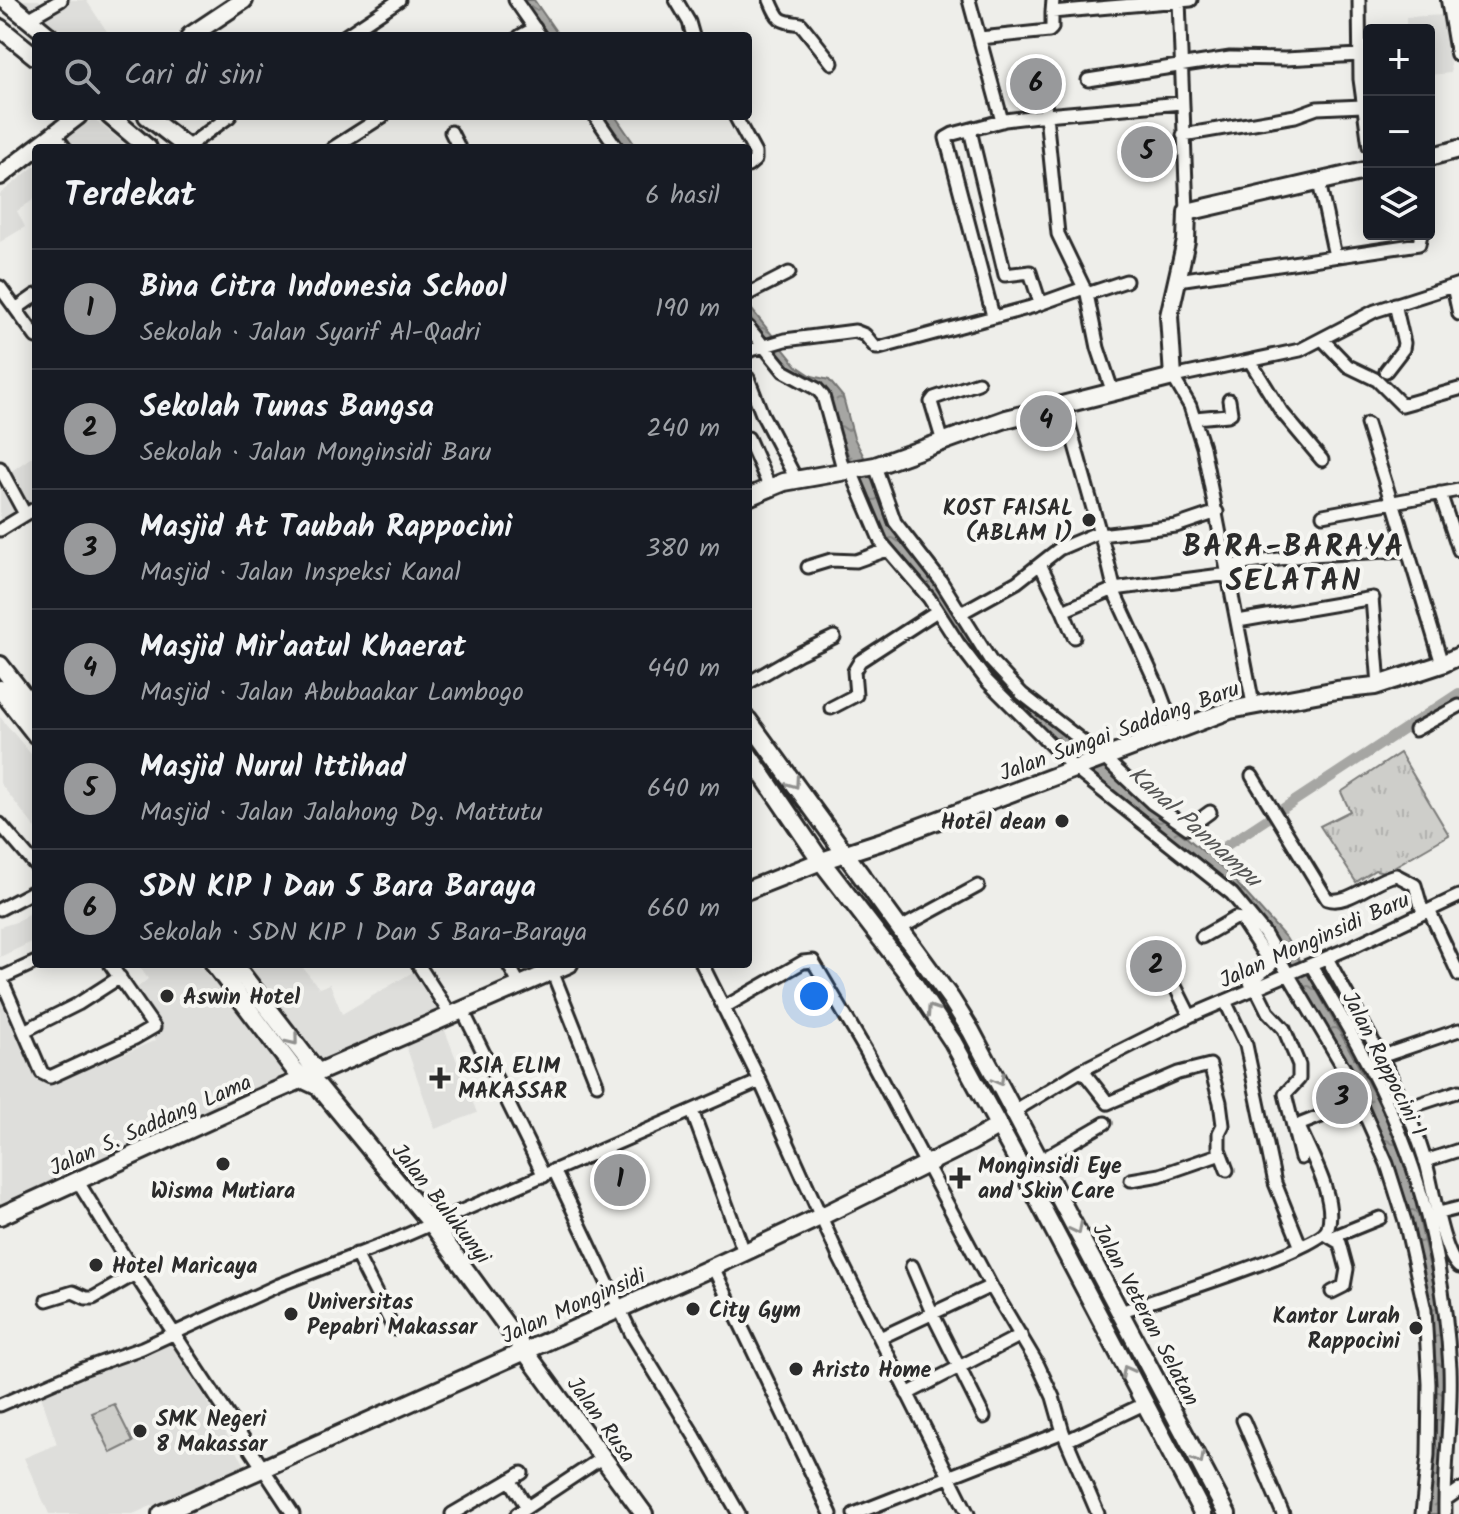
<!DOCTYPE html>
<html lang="id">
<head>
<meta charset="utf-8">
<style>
	:root { --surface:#171b24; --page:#242831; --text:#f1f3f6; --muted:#9ea1a6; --line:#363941; --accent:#98999b }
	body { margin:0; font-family:Kalam,sans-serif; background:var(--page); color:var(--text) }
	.controls { position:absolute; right:24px; top:24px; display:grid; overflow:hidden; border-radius:8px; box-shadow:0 4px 20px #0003 }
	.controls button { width:72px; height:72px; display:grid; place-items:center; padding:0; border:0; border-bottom:2px solid var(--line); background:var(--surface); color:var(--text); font:40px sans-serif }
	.you { position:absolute; left:814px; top:996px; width:28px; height:28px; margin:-20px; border:6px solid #fff; border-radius:50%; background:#1a73e8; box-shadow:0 0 0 12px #1a73e833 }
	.badge { display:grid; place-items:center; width:52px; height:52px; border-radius:50%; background:var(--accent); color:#111; font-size:26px; font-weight:700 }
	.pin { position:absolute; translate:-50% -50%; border:4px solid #fff; box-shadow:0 2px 8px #0006 }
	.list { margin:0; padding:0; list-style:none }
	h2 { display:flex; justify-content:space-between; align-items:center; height:104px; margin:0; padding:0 32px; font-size:34px }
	h2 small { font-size:26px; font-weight:400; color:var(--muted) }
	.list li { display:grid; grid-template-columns:52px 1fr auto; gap:24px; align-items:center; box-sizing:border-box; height:120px; padding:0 32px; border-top:2px solid var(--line) }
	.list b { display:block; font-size:30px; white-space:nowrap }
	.list p { margin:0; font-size:26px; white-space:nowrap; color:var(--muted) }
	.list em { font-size:26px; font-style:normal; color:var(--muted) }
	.icon { flex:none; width:44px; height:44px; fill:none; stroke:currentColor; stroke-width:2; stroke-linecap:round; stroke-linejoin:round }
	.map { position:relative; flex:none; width:1459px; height:1514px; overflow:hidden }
	.search { position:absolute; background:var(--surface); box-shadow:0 4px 20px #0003; left:32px; top:32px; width:720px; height:88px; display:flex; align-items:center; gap:20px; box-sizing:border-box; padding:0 28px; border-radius:8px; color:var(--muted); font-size:30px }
	.panel { position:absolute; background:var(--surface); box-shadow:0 4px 20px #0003; left:32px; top:144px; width:720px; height:824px; border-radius:8px }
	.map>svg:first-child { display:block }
</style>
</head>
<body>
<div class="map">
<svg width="1459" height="1514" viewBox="0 0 1459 1514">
	<defs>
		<pattern id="grass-tufts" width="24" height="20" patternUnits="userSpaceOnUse" patternTransform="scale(2)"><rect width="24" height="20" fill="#cececa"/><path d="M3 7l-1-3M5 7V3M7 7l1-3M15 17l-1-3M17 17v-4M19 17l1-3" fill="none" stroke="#b1b1ae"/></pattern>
		<pattern id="forest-crowns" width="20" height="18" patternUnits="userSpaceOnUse" patternTransform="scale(2)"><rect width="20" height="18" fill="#cececa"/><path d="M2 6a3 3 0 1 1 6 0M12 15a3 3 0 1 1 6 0" fill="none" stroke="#b1b1ae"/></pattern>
		<pattern id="water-ripples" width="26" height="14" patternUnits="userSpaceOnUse" patternTransform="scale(2)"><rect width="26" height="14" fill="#a6a6a3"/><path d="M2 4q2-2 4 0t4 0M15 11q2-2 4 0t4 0" fill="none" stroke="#878785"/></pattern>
	</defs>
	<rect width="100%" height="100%" fill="#eeeeea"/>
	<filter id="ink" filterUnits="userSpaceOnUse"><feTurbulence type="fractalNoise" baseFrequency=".0125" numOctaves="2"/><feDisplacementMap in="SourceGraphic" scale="16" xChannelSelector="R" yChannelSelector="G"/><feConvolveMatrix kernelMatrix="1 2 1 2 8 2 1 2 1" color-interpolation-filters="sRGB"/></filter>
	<g filter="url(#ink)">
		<!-- built -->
		<path fill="#dededb" d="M18,0H39L43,6L62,0H86L110,36H63Z
			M1445,15L1451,73L1429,75V30H1406V17Z
			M93,118L129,148H56Z
			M36,165V198L17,211L25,227L0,242V194Z
			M36,454V499L0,521V479Z
			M0,717L36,760V829L0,783Z
			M36,909V940L0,957V927L16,922Z
			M138,964H201L286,1073L231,1106L0,1209V989L48,1086L156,1040L126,997L148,979Z
			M243,964H300L319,988L330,984L342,1014L413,972L438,1012L322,1059Z
			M444,1028L477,1113L435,1129L405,1043Z
			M172,1342L245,1465L133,1514H49L24,1458L57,1444L41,1396Z"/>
		<!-- grass -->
		<path fill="url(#grass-tufts)" stroke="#7c7c7a" stroke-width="2" d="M1400,753L1449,835L1385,872L1375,870L1356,882L1320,826L1350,811L1341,792Z"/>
		<!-- forest -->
		<path fill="url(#forest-crowns)" stroke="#7c7c7a" stroke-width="2" d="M756,738L808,809L794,818L748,748V745Z
			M857,878L952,1010L940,1017L844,886Z
			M985,1064L1173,1423L1162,1431L972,1073Z"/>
		<!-- pitch -->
		<path fill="#cececa" stroke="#7c7c7a" stroke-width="2" d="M114,1404L133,1442L111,1453L92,1413Z"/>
		<!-- water -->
		<path fill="url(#water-ripples)" stroke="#757573" stroke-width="2" d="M517,0H534L559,36H543Z
			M601,116H615L637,148H624Z
			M748,305L797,366L812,376L829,380L843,397L854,438L875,478L888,520L935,579L1014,691L1225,870L1286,938L1310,978L1385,1114L1411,1183L1440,1313L1444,1374L1440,1514H1426L1434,1385L1408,1213L1378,1129L1243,904L1013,707L959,641L918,575L880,532L867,490L850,460L825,389L791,372L748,315Z"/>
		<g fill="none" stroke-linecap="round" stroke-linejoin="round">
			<!-- canal -->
			<path stroke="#a6a6a3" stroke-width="10" d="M1203,861L1459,693"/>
			<defs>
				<path id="street" d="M515,0L540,36
					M676,0L689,22L693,36
					M770,0C779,22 780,21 801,24L832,63
					M969,0L1002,121
					M1053,0L1052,12L1191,0
					M1179,0L1187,212
					M1359,0L1360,79L1369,146
					M28,19L61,0
					M345,36L399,0
					M520,36L535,28
					M980,38L1049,31L1052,28V12
					M1088,80L1230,58L1285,59L1360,55
					M1044,92L1046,115L1181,103
					M595,116L617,148
					M735,116L755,153V160L748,166
					M970,130L1005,275L1030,272L1040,303
					M451,132L459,148
					M54,134L65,148
					M1183,135L1295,116L1317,108L1363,106
					M187,147L230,116
					M333,148L383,116
					M1319,182L1335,256
					M1178,280L1419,244L1421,234
					M1453,286L1459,314
					M0,287L36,337
					M748,294L789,273
					M1087,294L1126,281
					M16,309L36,295
					M993,316L946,138L953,134L1005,120L1046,115L1058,234L1087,294L1098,348L1112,390
					M748,327L784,371L817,389L823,396L844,472
					M1322,339L1348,366L1377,380L1402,405L1459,389
					M748,351L785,340L855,331L865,335L876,348H879L1031,307L1084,288
					M1250,361L1281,411L1322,460
					M1386,371L1403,349L1404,343L1395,304
					M748,378L762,414L796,479
					M1063,403L1107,558L1116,596L1158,687L1174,730
					M1195,418L1228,415L1231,413L1229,400
					M1367,424L1391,501
					M748,438L770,488
					M943,442L931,402L934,398L978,383
					M875,466L895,522L940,580L990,660L1022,694L1103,757L1152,803L1188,828L1210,812
					M0,468L25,514
					M851,471L881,542L929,598L958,643L987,681L1075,769L1232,894L1264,933L1345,1070L1387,1164L1405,1221L1425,1310L1429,1384L1428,1455L1422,1514
					M1440,493L1459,550
					M1393,501L1442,664
					M1323,515L1459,490
					M0,530L36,508
					M1100,535L1176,526L1217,512
					M1040,564L1063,611
					M1228,566L1309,555L1408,550
					M808,567L831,560L856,561L887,550
					M1372,598L1379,685
					M961,613L1017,582L1059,549L1099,532
					M1238,621L1373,598
					M1074,637L1063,611L1114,589L1229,574
					M748,683L800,653L834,637
					M1253,704L1203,447L1190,406L1173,377L1300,350L1375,311L1459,284
					M831,708L856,695L854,671L860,661L937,611
					M1415,730L1459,706
					M1252,776L1327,899C1348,906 1374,879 1396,875L1415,885L1423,913
					M0,824L36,866
					M0,909L36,890
					M1429,910L1459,975
					M899,929L978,886
					M1202,937L1235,918L1241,919L1271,965L1250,982L1253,990
					M1327,958C1363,1025 1404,1090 1426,1163C1433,1187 1442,1253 1459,1267
					M418,964L450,1014
					M508,964L520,985
					M702,964L760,1081L839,1257L968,1514
					M1311,965C1342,1017 1374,1070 1397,1126C1428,1198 1446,1290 1450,1368C1452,1417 1444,1465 1445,1514
					M552,971L597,1084
					M0,976L42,1073L50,1077L135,1038L154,1027L110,964
					M1,978L36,962
					M1173,982L1190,1016
					M1256,988L1268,1012L1284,1029L1299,1065V1079L1285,1094L1301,1158
					M1225,1001L1246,1045L1275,1183L1300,1245
					M723,1008L803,962L813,961L866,1051L991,1286L1038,1365L1053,1397L1063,1432L1098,1514
					M462,1009L544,1176
					M24,1031L78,1004L120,977
					M1380,1057L1459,1030
					M1082,1070L1108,1103L1178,1073L1210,1065L1220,1102L1223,1125L1219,1133V1149L1227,1170
					M1407,1108L1459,1091
					M1016,1110L1082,1070L1190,1016L1354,946L1459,896
					M692,1111L744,1252
					M1041,1160L1105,1123
					M1425,1161L1459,1150
					M554,1170L631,1333L695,1437L739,1514
					M1131,1180L1160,1175L1221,1154
					M78,1182L135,1274L293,1514
					M1439,1213L1459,1208
					M1325,1234L1340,1243L1347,1269L1344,1286L1332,1292
					M1333,1237L1380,1218
					M356,1254L394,1329
					M912,1266L933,1315L984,1417
					M713,1267L831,1514
					M47,1300L73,1292L86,1298H93L135,1274
					M1120,1312C1150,1301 1322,1249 1328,1228C1337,1199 1311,1155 1300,1129L1301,1124L1360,1101
					M880,1338L991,1286
					M907,1394L1021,1335
					M0,1405L83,1369L142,1348L279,1285L397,1239L760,1081
					M1243,1420L1283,1514
					M1068,1440L1144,1404
					M510,1480L527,1507
					M1445,1500L1459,1490
					M452,1514L522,1473
					M517,1514L603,1457
					M854,1514L1063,1432"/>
				<path id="secondary" d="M5,0L49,36
					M1450,0L1459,53
					M0,28L36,57
					M190,36L244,0
					M110,116L148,148
					M147,116L188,148
					M36,148L78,116
					M1429,157L1459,149
					M0,176L36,148
					M748,497L784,482L875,466L1006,419L1173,377L1169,316L1186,241L1187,212L1369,170
					M0,665L36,711
					M0,689L36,735
					M748,720L951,999L971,1031L1227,1514
					M748,754L821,861L905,970L953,1042L1015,1156L1203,1514
					M748,890L821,861L883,841L1230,710L1337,690L1375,686L1442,664L1459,656
					M214,964L294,1069L304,1080L319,1087L432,1224L644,1514
					M234,964L318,1073
					M0,1216L252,1101L569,964
					M161,1514L713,1267L820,1217L971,1142L999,1126"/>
			</defs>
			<!-- street casing -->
			<use href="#street" stroke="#2b2b2b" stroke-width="17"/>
			<!-- secondary casing -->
			<use href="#secondary" stroke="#2b2b2b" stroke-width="22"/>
			<!-- street -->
			<use href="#street" stroke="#f6f6f2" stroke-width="11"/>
			<!-- secondary -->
			<use href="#secondary" stroke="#f6f6f2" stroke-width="16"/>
		</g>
		<!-- one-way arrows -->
		<defs><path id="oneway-chevron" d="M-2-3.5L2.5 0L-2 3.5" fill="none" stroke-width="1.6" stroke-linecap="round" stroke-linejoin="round" transform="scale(2)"/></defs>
		<g stroke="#90908e">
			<use href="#oneway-chevron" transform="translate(794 783) rotate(55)"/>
			<use href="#oneway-chevron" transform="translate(932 1010) rotate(-124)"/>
			<use href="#oneway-chevron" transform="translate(293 1040) rotate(51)"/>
			<use href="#oneway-chevron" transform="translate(999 1080) rotate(61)"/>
			<use href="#oneway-chevron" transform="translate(1077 1229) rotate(63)"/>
			<use href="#oneway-chevron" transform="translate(1127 1371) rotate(-118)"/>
			<use href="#oneway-chevron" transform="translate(1199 1459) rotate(62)"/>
		</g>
	</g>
	<!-- markers -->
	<g fill="#2b2b2b" stroke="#f6f6f2" stroke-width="3">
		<circle cx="1089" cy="520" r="8"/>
		<circle cx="1062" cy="821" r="8"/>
		<circle cx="167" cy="996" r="8"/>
		<path d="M436 1066h8v8h8v8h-8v8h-8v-8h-8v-8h8z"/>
		<circle cx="223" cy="1164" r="8"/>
		<path d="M956 1166h8v8h8v8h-8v8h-8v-8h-8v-8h8z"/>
		<circle cx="96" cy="1265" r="8"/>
		<circle cx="693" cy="1309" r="8"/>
		<circle cx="291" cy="1314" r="8"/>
		<circle cx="1416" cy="1328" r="8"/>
		<circle cx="796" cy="1369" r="8"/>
		<circle cx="140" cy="1431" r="8"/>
	</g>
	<g text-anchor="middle" stroke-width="8" stroke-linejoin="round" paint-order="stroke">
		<!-- poi labels -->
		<g font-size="22" font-weight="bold" fill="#2b2b2b" stroke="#f6f6f2" text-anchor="start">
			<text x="1073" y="515" text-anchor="end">KOST FAISAL<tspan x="1073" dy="25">(ABLAM 1)</tspan></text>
			<text x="1046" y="829" text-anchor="end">Hotel dean</text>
			<text x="183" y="1004">Aswin Hotel</text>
			<text x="458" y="1073">RSIA ELIM<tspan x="458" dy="25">MAKASSAR</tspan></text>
			<text x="978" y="1173">Monginsidi Eye<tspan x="978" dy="25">and Skin Care</tspan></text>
			<text x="223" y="1198" text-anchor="middle">Wisma Mutiara</text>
			<text x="112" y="1273">Hotel Maricaya</text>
			<text x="307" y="1309">Universitas<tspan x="307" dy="25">Pepabri Makassar</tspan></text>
			<text x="709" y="1317">City Gym</text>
			<text x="1400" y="1323" text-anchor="end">Kantor Lurah<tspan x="1400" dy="25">Rappocini</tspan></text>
			<text x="812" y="1377">Aristo Home</text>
			<text x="156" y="1426">SMK Negeri<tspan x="156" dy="25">8 Makassar</tspan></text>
		</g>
		<!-- street labels -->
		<g font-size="22" fill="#2b2b2b" stroke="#f6f6f2">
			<text transform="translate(1119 730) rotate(-20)" y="8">Jalan Sungai Saddang Baru</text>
			<text transform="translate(1314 939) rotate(-24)" y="8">Jalan Monginsidi Baru</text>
			<text transform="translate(1385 1063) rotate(63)" y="8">Jalan Rappocini 1</text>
			<text transform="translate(150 1124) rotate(-24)" y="8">Jalan S. Saddang Lama</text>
			<text transform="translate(442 1203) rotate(52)" y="8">Jalan Bulukunyi</text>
			<text transform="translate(573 1305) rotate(-24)" y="8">Jalan Monginsidi</text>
			<text transform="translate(1147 1314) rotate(62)" y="8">Jalan Veteran Selatan</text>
			<text transform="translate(602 1419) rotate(54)" y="8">Jalan Rusa</text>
		</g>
		<!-- water labels -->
		<g font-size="24" font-style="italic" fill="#565655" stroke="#f6f6f2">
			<text transform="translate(1195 826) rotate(42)" y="8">Kanal Pannampu</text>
		</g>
		<!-- district labels -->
		<g font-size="30" font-weight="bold" letter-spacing="2" fill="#2b2b2b" stroke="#f6f6f2">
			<text x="1294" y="556">BARA-BARAYA<tspan x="1294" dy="34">SELATAN</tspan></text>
		</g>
	</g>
</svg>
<div class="controls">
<button>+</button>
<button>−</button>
<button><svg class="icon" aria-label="layers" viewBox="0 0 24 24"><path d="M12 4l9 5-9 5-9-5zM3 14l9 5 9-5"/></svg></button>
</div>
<div class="you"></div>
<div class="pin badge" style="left:620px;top:1180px">1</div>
<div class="pin badge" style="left:1156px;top:966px">2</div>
<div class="pin badge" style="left:1342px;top:1098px">3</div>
<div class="pin badge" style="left:1046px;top:421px">4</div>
<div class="pin badge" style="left:1147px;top:152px">5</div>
<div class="pin badge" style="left:1036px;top:84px">6</div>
<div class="search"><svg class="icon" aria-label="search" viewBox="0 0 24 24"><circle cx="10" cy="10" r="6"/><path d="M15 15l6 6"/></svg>Cari di sini</div>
<section class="panel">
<h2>Terdekat<small>6 hasil</small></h2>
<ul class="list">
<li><span class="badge">1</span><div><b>Bina Citra Indonesia School</b><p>Sekolah · Jalan Syarif Al-Qadri</p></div><em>190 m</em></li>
<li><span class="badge">2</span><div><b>Sekolah Tunas Bangsa</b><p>Sekolah · Jalan Monginsidi Baru</p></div><em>240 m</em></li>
<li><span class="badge">3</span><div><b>Masjid At Taubah Rappocini</b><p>Masjid · Jalan Inspeksi Kanal</p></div><em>380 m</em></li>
<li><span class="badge">4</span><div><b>Masjid Mir'aatul Khaerat</b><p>Masjid · Jalan Abubaakar Lambogo</p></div><em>440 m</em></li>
<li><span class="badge">5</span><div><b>Masjid Nurul Ittihad</b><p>Masjid · Jalan Jalahong Dg. Mattutu</p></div><em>640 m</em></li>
<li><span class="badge">6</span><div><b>SDN KIP 1 Dan 5 Bara Baraya</b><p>Sekolah · SDN KIP 1 Dan 5 Bara-Baraya</p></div><em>660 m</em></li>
</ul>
</section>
</div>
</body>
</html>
